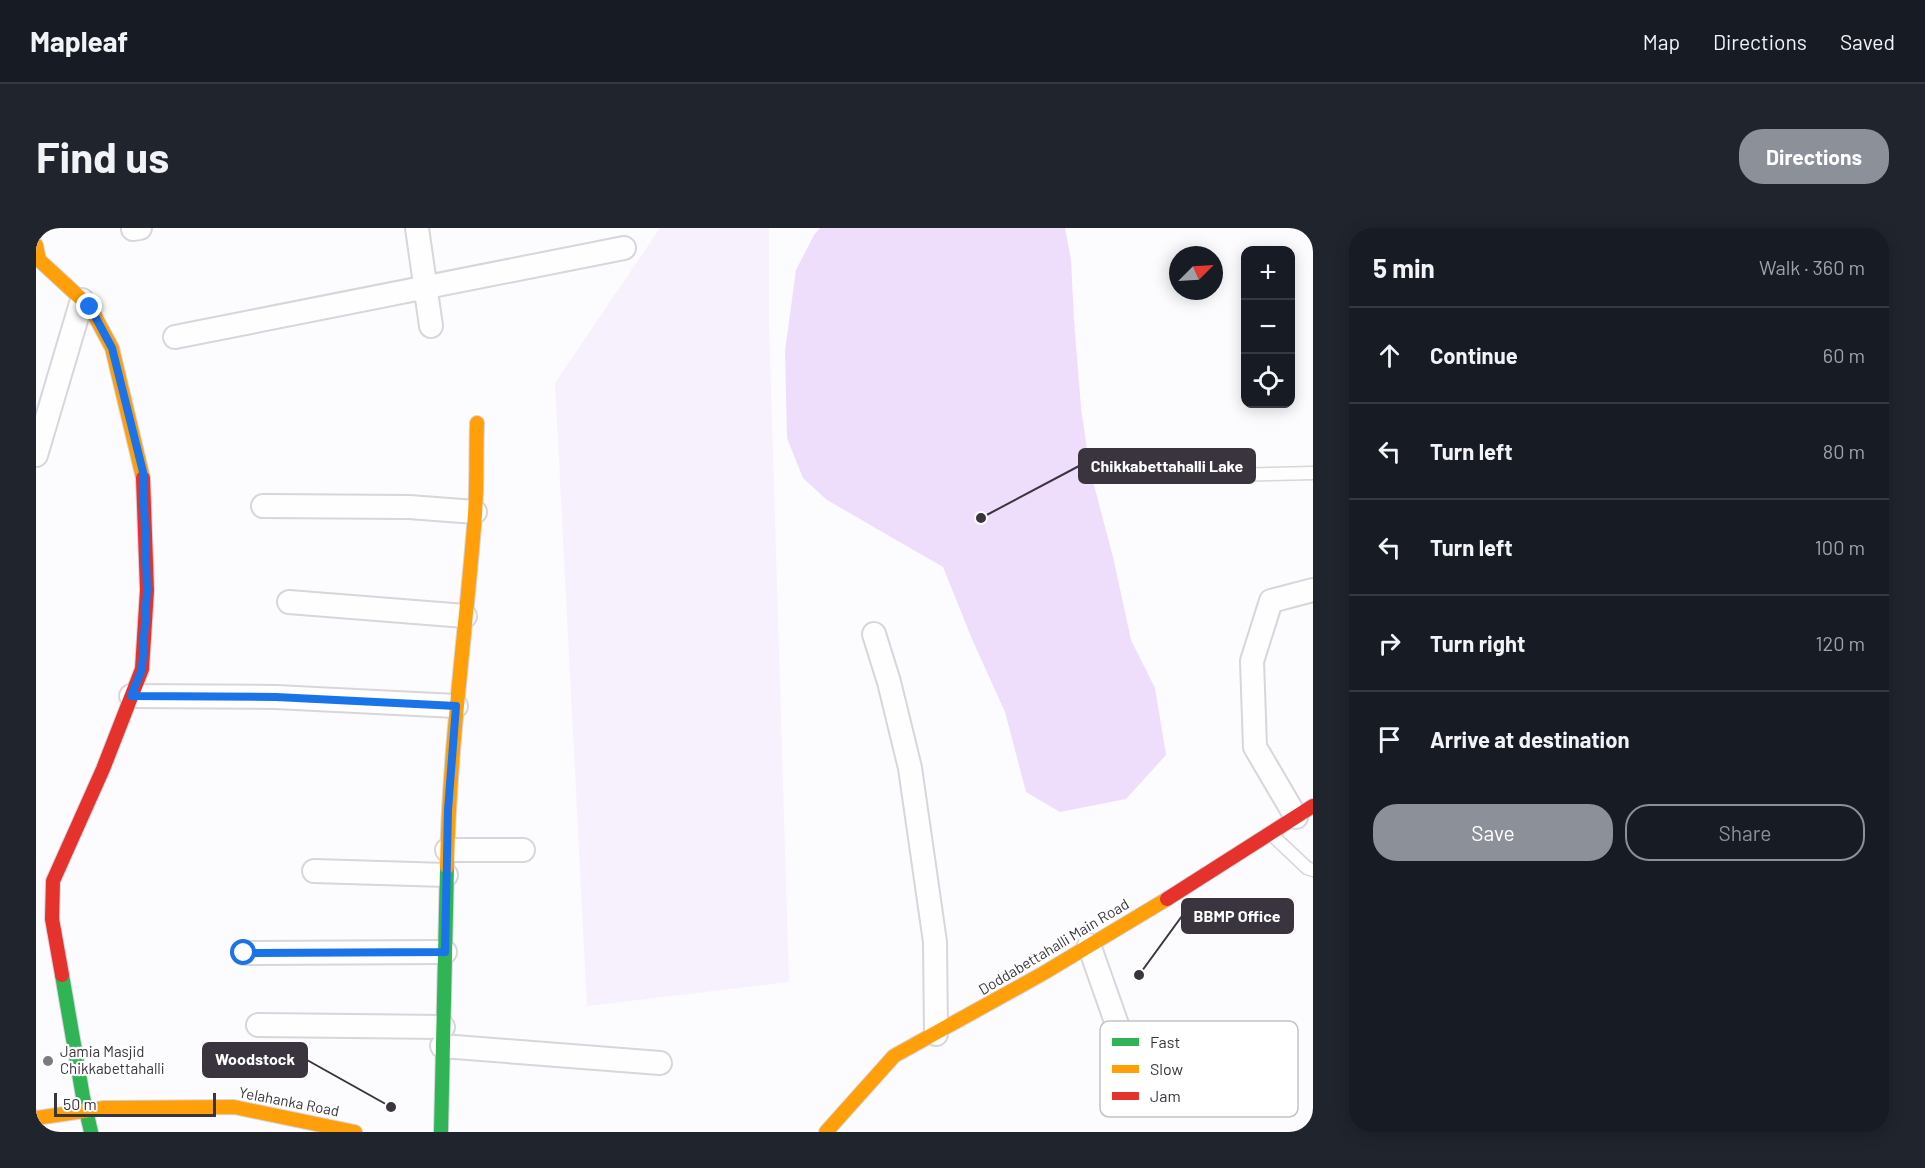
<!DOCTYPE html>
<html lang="en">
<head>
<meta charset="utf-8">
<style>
	:root { --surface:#171b24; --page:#20242c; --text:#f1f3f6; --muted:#9ea1a6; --line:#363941; --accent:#8c9099 }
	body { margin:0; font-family:Barlow,sans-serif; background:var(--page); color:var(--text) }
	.controls { position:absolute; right:18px; top:18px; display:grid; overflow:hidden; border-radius:12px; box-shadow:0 3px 15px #0003 }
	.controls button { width:54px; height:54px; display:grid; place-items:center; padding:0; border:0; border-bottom:2px solid var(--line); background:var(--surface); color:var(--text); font:30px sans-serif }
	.compass { position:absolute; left:1133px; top:18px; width:54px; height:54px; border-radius:50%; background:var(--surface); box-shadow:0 3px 15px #0003; rotate:66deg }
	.scale { position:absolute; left:18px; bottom:15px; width:162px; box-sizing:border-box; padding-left:6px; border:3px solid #39343d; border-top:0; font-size:16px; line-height:21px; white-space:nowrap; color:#39343d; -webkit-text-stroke:4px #fff; paint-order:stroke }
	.stop { position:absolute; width:18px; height:18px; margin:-14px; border:4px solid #1a73e8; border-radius:50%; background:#fff }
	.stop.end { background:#1a73e8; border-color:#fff; box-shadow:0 2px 6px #0008 }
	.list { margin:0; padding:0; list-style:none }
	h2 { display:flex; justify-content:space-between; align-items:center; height:78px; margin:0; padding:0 24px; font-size:26px }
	h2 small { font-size:20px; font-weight:400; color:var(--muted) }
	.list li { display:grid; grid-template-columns:39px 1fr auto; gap:18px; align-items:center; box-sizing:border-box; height:96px; padding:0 24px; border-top:2px solid var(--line) }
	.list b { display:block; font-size:22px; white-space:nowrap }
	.list em { font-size:20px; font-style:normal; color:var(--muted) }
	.actions { display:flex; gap:12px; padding:18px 24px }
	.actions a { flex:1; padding:14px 0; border:2px solid var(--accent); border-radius:24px; text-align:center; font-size:21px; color:var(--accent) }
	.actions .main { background:var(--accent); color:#fff }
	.icon { flex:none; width:33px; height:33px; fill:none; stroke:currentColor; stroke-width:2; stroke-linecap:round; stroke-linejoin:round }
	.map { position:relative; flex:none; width:1277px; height:904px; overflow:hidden; border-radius:24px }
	header { display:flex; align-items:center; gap:36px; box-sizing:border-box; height:84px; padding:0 30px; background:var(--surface); border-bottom:2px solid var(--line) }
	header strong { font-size:28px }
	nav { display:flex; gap:33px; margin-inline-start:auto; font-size:21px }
	.intro { display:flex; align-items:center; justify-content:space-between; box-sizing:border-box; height:144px; padding:0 36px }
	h1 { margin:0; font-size:42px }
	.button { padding:15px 27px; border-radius:24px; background:var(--accent); color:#fff; font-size:21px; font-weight:700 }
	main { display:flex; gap:36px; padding:0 36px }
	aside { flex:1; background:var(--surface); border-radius:24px; box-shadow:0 3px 15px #0003 }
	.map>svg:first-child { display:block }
</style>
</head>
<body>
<header>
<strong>Mapleaf</strong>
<nav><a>Map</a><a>Directions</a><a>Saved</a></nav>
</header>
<div class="intro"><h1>Find us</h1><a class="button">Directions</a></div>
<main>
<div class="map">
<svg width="1277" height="904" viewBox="0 0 1277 904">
	<rect width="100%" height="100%" fill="#fcfbfd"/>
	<!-- green -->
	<path fill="#f7f1fe" d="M624,0H733V95L753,754L551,778L519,155Z"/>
	<!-- water -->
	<path fill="#eedefc" d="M784,0H1029L1035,32L1038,92L1045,180L1054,242L1077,329L1095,412L1119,460L1130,527L1090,571L1024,584L990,564L969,484L936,411L907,339L791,272L767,250L751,210L749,123L760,42L778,7Z"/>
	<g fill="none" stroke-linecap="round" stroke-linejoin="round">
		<defs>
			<path id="lane" d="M1139,248L1277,245
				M1235,606L1271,640L1277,642"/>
			<path id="street" d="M381,0L395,98
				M97,1L104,0
				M139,109L588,20
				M0,227L46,72
				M227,278L373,279L439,284
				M253,374L429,388
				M838,406L853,454L874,540L899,714L900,806
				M95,468L240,469L420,478
				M1260,589L1219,519L1216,433L1235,373L1277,362
				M411,622H487
				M278,643L410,647
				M1053,717L1102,856
				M208,725L409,724
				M222,797L407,799
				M406,818L624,835"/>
			<path id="fast" d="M26,747L47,869L55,904
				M405,904L411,639"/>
			<path id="slow" d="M0,17L3,32L54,79L76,120L107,250
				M411,639C413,521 430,404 439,286C441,256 440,225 441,195
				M0,890L68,880L198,879L319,904
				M790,904L858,828L1006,746L1131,671"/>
			<path id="jam" d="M1131,671L1277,578
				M26,747L16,691L17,653L67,541L106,441L111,362L107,250"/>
		</defs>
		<!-- lane casing -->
		<use href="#lane" stroke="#d8d5db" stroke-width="15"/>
		<!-- street casing -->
		<use href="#street" stroke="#d8d5db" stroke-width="26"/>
		<!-- fast casing -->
		<use href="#fast" stroke="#d8d5db" stroke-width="16"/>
		<!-- slow casing -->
		<use href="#slow" stroke="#d8d5db" stroke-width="16"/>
		<!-- jam casing -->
		<use href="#jam" stroke="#d8d5db" stroke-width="16"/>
		<!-- lane -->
		<use href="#lane" stroke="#fffeff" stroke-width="12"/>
		<!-- street -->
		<use href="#street" stroke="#fffeff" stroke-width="22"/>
		<!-- fast -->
		<use href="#fast" stroke="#30b455" stroke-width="14"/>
		<!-- slow -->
		<use href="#slow" stroke="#ff9f0a" stroke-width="14"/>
		<!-- jam -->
		<use href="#jam" stroke="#e5322d" stroke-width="14"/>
	</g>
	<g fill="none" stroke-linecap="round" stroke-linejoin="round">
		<!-- route -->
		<path stroke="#1a73e8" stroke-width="8" d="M54,79L76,120L107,244L111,362L106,441L95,468L240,469L420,478L412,582L409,724L208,725"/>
	</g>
	<!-- markers -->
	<circle fill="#7d7a80" stroke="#fff" stroke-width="2" cx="12" cy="833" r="6"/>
	<g text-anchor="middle" stroke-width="4.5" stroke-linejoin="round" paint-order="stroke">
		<!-- street labels -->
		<g font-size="15" fill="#39343d" stroke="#fff">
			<text transform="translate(1018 719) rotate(-31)" y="5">Doddabettahalli Main Road</text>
			<text transform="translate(253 874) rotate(11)" y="5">Yelahanka Road</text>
		</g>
		<!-- poi labels -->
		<g font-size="15" fill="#39343d" stroke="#fff" text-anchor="start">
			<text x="24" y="829">Jamia Masjid<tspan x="24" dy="17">Chikkabettahalli</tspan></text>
		</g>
	</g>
	<!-- legend -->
	<rect x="1064" y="793" width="198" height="96" rx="9" fill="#fff" stroke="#c4c2c5" stroke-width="1.5"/>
	<rect x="1076" y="810" width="27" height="8" fill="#30b455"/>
	<rect x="1076" y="837" width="27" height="8" fill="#ff9f0a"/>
	<rect x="1076" y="864" width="27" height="8" fill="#e5322d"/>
	<g font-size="16" fill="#39343d">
		<text x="1114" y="820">Fast</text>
		<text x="1114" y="847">Slow</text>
		<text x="1114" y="874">Jam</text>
	</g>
	<!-- callouts -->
	<path fill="none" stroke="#39343d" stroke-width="2" d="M945 290L1043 238M1103 747L1146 688M355 879L271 832"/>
	<g fill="#39343d" stroke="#fff" stroke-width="2">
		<circle cx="945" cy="290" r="6"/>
		<circle cx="1103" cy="747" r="6"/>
		<circle cx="355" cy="879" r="6"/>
	</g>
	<g fill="#39343d" stroke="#39343d" stroke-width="2">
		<rect x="1043" y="221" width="176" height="34" rx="6"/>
		<rect x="1146" y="671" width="111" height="34" rx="6"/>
		<rect x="167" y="815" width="104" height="34" rx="6"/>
	</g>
	<g font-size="16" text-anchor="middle" font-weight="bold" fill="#fff">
		<text x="1131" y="244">Chikkabettahalli Lake</text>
		<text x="1201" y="694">BBMP Office</text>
		<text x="219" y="837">Woodstock</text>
	</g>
</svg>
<div class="controls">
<button>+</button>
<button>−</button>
<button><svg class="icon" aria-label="locate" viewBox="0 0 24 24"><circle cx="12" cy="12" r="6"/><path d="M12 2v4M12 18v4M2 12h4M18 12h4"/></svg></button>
</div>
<svg class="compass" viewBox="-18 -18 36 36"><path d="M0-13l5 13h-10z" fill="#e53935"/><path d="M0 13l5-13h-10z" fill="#9ea1a6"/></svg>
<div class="scale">50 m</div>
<div class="stop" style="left:208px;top:725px"></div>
<div class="stop end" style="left:54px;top:79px"></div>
</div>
<aside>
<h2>5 min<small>Walk · 360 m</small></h2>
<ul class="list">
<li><svg class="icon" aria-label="ahead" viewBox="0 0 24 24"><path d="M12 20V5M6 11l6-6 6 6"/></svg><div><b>Continue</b></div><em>60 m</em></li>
<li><svg class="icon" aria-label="left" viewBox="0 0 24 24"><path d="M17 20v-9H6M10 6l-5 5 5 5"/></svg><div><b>Turn left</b></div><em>80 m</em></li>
<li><svg class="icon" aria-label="left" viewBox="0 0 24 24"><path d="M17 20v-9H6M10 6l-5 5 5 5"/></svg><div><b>Turn left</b></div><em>100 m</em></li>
<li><svg class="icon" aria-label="right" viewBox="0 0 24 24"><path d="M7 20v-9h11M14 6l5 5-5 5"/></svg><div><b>Turn right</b></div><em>120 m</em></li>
<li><svg class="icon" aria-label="arrive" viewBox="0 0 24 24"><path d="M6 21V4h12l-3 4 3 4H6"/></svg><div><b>Arrive at destination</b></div></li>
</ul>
<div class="actions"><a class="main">Save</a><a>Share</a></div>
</aside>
</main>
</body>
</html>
